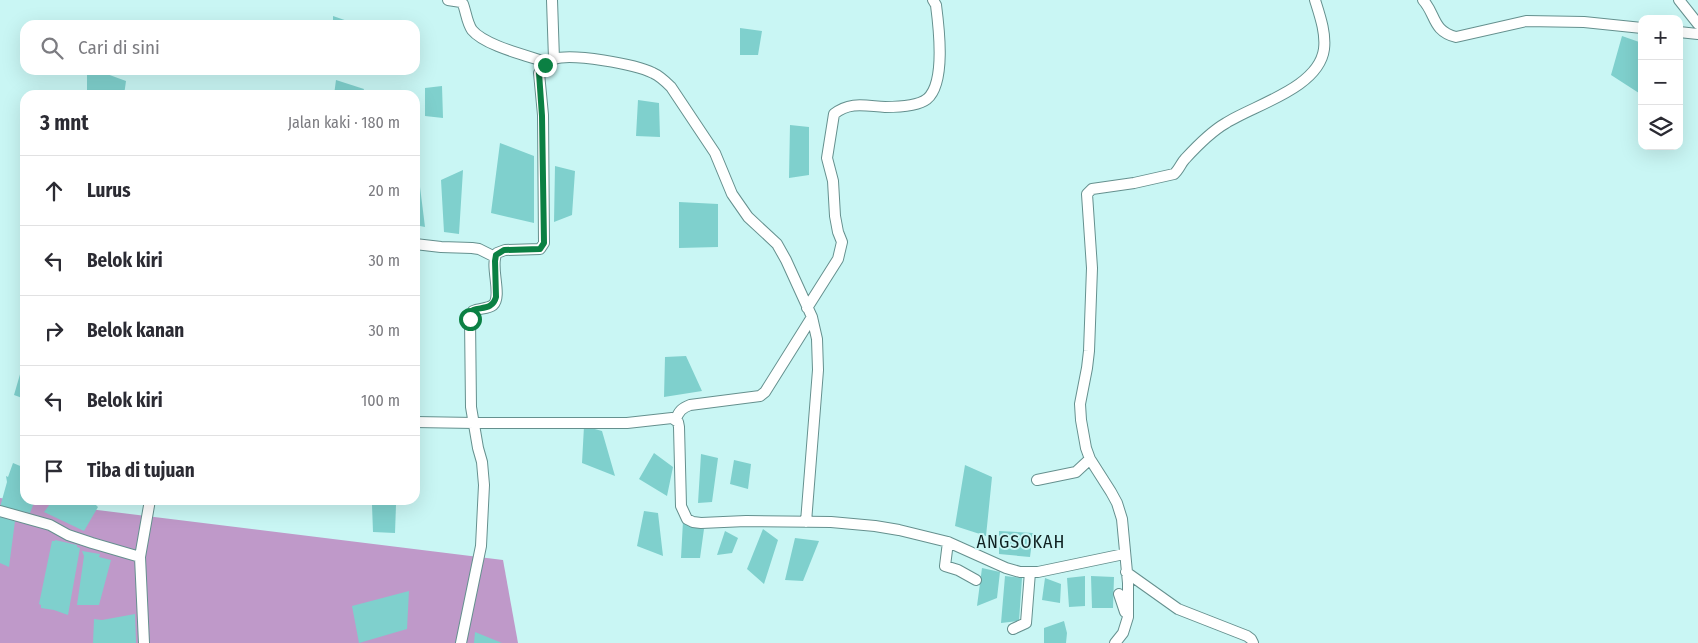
<!DOCTYPE html>
<html lang="id">
<head>
<meta charset="utf-8">
<style>
	:root { --surface:#fff; --page:#f7f7f7; --text:#2b2b33; --muted:#7c7c81; --line:#e1e1e2 }
	body { margin:0; font-family:"Fira Sans Condensed",sans-serif; background:var(--page); color:var(--text) }
	.controls { position:absolute; right:15px; top:15px; display:grid; overflow:hidden; border-radius:10px; box-shadow:0 5px 20px #0002 }
	.controls button { width:45px; height:45px; display:grid; place-items:center; padding:0; border:0; border-bottom:1px solid var(--line); background:var(--surface); color:var(--text); font:25px sans-serif }
	.stop { position:absolute; width:15px; height:15px; margin:-11px; border:4px solid #0b8043; border-radius:50%; background:#fff }
	.stop.end { background:#0b8043; border-color:#fff; box-shadow:0 1px 5px #0008 }
	.list { margin:0; padding:0; list-style:none }
	h2 { display:flex; justify-content:space-between; align-items:center; height:65px; margin:0; padding:0 20px; font-size:21px }
	h2 small { font-size:16px; font-weight:400; color:var(--muted) }
	.list li { display:grid; grid-template-columns:32px 1fr auto; gap:15px; align-items:center; box-sizing:border-box; height:70px; padding:0 20px; border-top:1px solid var(--line) }
	.list b { display:block; font-size:19px; white-space:nowrap }
	.list em { font-size:16px; font-style:normal; color:var(--muted) }
	.icon { flex:none; width:28px; height:28px; fill:none; stroke:currentColor; stroke-width:2; stroke-linecap:round; stroke-linejoin:round }
	.map { position:relative; flex:none; width:1698px; height:643px; overflow:hidden }
	.search { position:absolute; background:var(--surface); box-shadow:0 5px 20px #0002; left:20px; top:20px; width:400px; height:55px; display:flex; align-items:center; gap:12px; box-sizing:border-box; padding:0 18px; border-radius:15px; color:var(--muted); font-size:19px }
	.panel { position:absolute; background:var(--surface); box-shadow:0 5px 20px #0002; left:20px; top:90px; width:400px; height:415px; border-radius:15px }
	.map>svg:first-child { display:block }
</style>
</head>
<body>
<div class="map">
<svg width="1698" height="643" viewBox="0 0 1698 643">
	<rect width="100%" height="100%" fill="#c9f6f4"/>
	<!-- forest -->
	<path fill="#bf99c9" d="M0,498L503,560L518,643H0Z"/>
	<!-- building -->
	<path fill="#7fd0cd" d="M333,16L359,25H333Z
		M740,28L762,31L758,55H740Z
		M1622,36L1642,43V95L1611,75Z
		M87,70H96L126,81L124,95H87Z
		M336,80L364,89L362,95H334Z
		M442,86L443,118L425,116V88Z
		M638,100L659,103L660,137L636,136Z
		M790,125L809,127V175L789,178Z
		M500,143L534,156V223L491,213Z
		M555,166L575,171L572,215L554,222Z
		M415,169L418,171L425,227L415,225Z
		M463,170L459,234L444,232L441,180Z
		M679,202L718,204V247L679,248Z
		M686,356L702,391L664,397L665,357Z
		M23,364H25V399L14,395Z
		M584,426L602,431L615,476L582,463Z
		M654,453L673,467L667,496L639,479Z
		M701,454L718,458L712,502L698,503Z
		M734,460L751,464L748,489L730,484Z
		M13,463L25,468V500H35L30,513L0,507L7,482L6,476L8,477Z
		M965,465L992,477L986,536L955,526Z
		M53,500H94L93,502L98,507L84,531L44,512Z
		M372,505H396L395,533L373,532Z
		M644,511L658,513L663,556L637,546Z
		M0,517L15,521L9,567L0,563Z
		M683,521L704,529L700,558H681Z
		M763,529L778,540L764,584L747,569Z
		M725,531L738,538L732,553L717,555Z
		M999,531L1033,533L1030,557L999,554Z
		M795,538L819,541L803,581L785,580Z
		M55,540L77,545V547L80,548L68,615L54,610L41,608V605L39,604L52,541H55Z
		M82,551L100,554L99,557L111,560L99,605H77L84,556Z
		M982,568L1000,572L997,598L977,606Z
		M1005,576L1022,578L1019,621L1001,623Z
		M1085,576V606L1069,607L1067,578Z
		M1091,576L1114,577L1113,608H1092Z
		M1045,578L1061,584L1060,603L1042,600Z
		M409,591L407,629L359,643L352,606Z
		M135,614L136,643H93L94,619L102,620Z
		M1064,621L1067,633L1066,643H1044V628Z
		M475,632L502,643H474Z"/>
	<g fill="none" stroke-linecap="round" stroke-linejoin="round">
		<defs>
			<path id="minor" d="M448,0L461,2L463,4C466,12 467,23 472,30C485,46 529,56 549,63
				M552,0L554,59C572,53 635,64 653,73C660,76 665,81 671,87L715,153L732,194L748,217L777,244L786,260L812,317L817,339L818,370L806,522
				M1423,0C1436,14 1432,31 1456,37L1526,21L1584,22L1642,28
				M1679,0L1698,24
				M1679,32L1698,34
				M415,244L441,247L472,248L479,249L495,257
				M807,308L838,259L842,242L838,232L835,216L833,181L827,158L834,114C850,101 866,106 885,107C897,107 918,106 927,99C946,83 939,28 936,5L933,0
				M676,419C679,411 682,408 690,405L760,396L765,392L812,317
				M415,422L474,423H627L672,418L678,422L679,427L681,506L687,519L693,522L701,523L746,521L831,522L875,526L899,530L948,542L1006,568L1020,572H1038L1124,554
				M1037,480L1076,472L1090,459
				M0,511L50,525L68,535L92,543L140,557L144,643
				M948,542L945,566L958,570L976,580
				M140,557L150,500
				M1126,572L1178,609L1247,636L1251,639L1253,643
				M1119,594L1125,612
				M1013,629L1026,623L1030,572
				M461,643L481,546L484,485L482,462L478,448L471,407L470,319L473,311C479,308 488,309 493,305C503,296 489,265 497,253L505,250L540,249L544,243L543,115L539,73L545,65L554,59
				M1115,643L1123,633L1128,617V583L1122,519L1117,503L1111,492L1090,459L1086,448L1081,420L1080,404L1087,368L1089,351L1092,268L1087,194L1092,189L1134,183L1174,174C1179,170 1181,163 1185,159C1196,147 1212,131 1226,123C1254,105 1319,88 1324,49C1326,33 1320,16 1315,0"/>
		</defs>
		<!-- minor casing -->
		<use href="#minor" stroke="#65908e" stroke-width="12"/>
		<!-- minor -->
		<use href="#minor" stroke="#fff" stroke-width="10"/>
	</g>
	<g fill="none" stroke-linecap="round" stroke-linejoin="round">
		<!-- route -->
		<path stroke="#0b8043" stroke-width="6" d="M470,319L473,310C483,307 493,309 496,297L495,261L496,255L504,250L540,249L544,243L542,116L539,73L545,65"/>
	</g>
	<g text-anchor="middle" stroke-width="4" stroke-linejoin="round" paint-order="stroke">
		<!-- quarter labels -->
		<g font-size="18" letter-spacing="1" fill="#0f2020" stroke="#c9f6f4">
			<text x="1021" y="548">ANGSOKAH</text>
		</g>
	</g>
</svg>
<div class="controls">
<button>+</button>
<button>−</button>
<button><svg class="icon" aria-label="layers" viewBox="0 0 24 24"><path d="M12 4l9 5-9 5-9-5zM3 14l9 5 9-5"/></svg></button>
</div>
<div class="stop" style="left:470px;top:319px"></div>
<div class="stop end" style="left:545px;top:65px"></div>
<div class="search"><svg class="icon" aria-label="search" viewBox="0 0 24 24"><circle cx="10" cy="10" r="6"/><path d="M15 15l6 6"/></svg>Cari di sini</div>
<section class="panel">
<h2>3 mnt<small>Jalan kaki · 180 m</small></h2>
<ul class="list">
<li><svg class="icon" aria-label="ahead" viewBox="0 0 24 24"><path d="M12 20V5M6 11l6-6 6 6"/></svg><div><b>Lurus</b></div><em>20 m</em></li>
<li><svg class="icon" aria-label="left" viewBox="0 0 24 24"><path d="M17 20v-9H6M10 6l-5 5 5 5"/></svg><div><b>Belok kiri</b></div><em>30 m</em></li>
<li><svg class="icon" aria-label="right" viewBox="0 0 24 24"><path d="M7 20v-9h11M14 6l5 5-5 5"/></svg><div><b>Belok kanan</b></div><em>30 m</em></li>
<li><svg class="icon" aria-label="left" viewBox="0 0 24 24"><path d="M17 20v-9H6M10 6l-5 5 5 5"/></svg><div><b>Belok kiri</b></div><em>100 m</em></li>
<li><svg class="icon" aria-label="arrive" viewBox="0 0 24 24"><path d="M6 21V4h12l-3 4 3 4H6"/></svg><div><b>Tiba di tujuan</b></div></li>
</ul>
</section>
</div>
</body>
</html>
